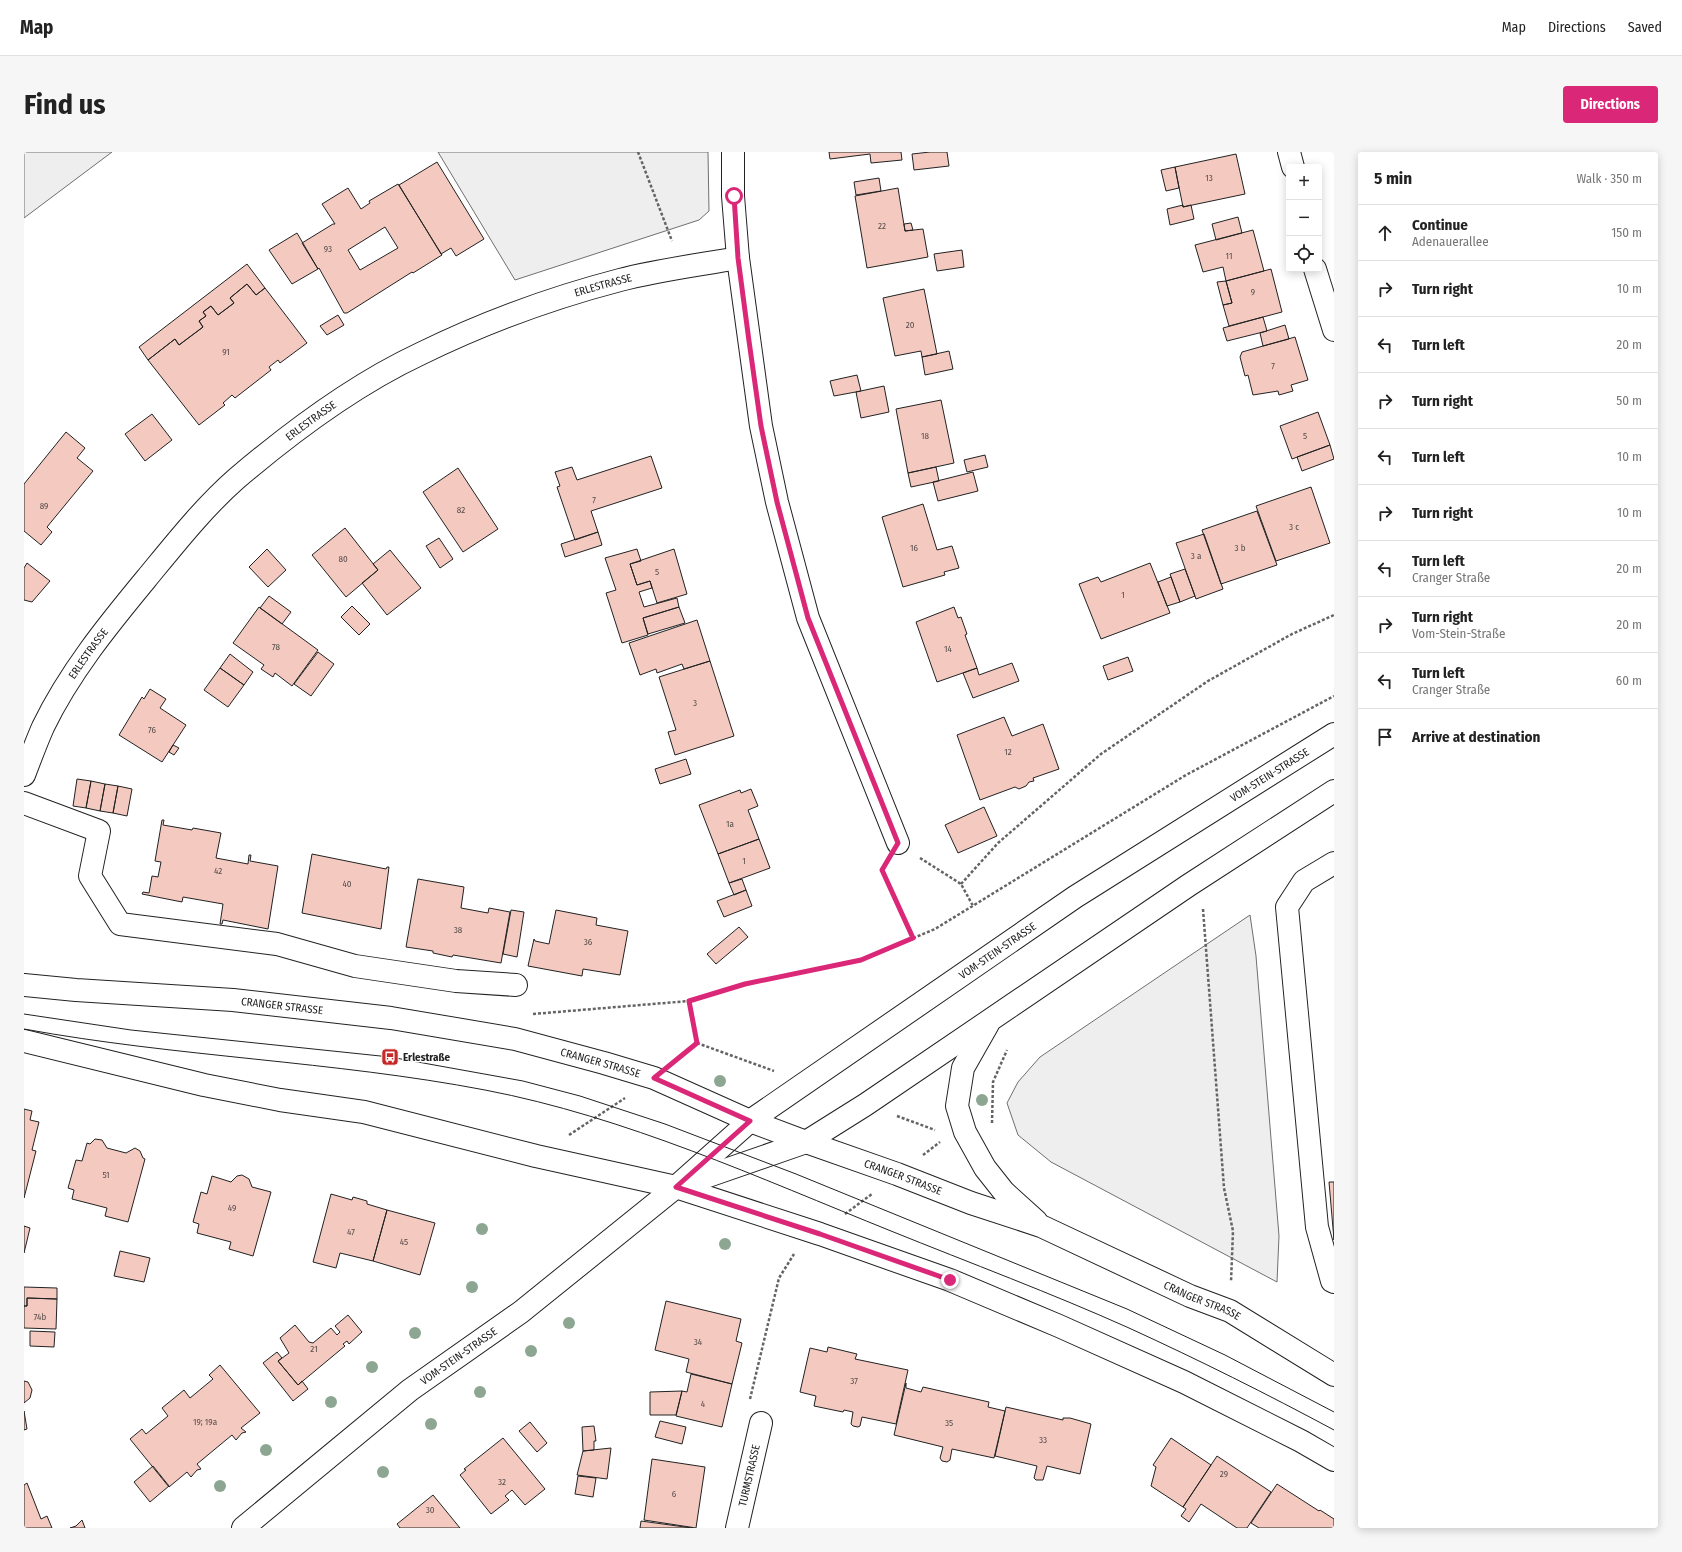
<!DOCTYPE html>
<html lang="en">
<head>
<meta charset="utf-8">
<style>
	:root { --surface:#fff; --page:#f6f6f6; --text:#222; --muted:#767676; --line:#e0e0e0; --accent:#db2777 }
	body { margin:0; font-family:"Fira Sans Condensed",sans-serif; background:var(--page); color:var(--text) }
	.controls { position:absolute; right:12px; top:12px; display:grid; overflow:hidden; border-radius:4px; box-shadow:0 2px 10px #0003 }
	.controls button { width:36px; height:36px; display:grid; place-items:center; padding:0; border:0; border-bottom:1px solid var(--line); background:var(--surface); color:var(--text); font:20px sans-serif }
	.stop { position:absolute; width:12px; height:12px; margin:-9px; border:3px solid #db2777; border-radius:50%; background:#fff }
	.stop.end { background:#db2777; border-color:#fff; box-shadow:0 1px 4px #0008 }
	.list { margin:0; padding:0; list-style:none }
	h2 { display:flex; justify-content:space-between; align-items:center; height:52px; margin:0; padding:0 16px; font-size:17px }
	h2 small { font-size:13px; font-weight:400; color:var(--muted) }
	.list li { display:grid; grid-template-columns:26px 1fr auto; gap:12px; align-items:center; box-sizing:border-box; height:56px; padding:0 16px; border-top:1px solid var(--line) }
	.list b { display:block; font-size:15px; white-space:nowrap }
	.list p { margin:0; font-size:13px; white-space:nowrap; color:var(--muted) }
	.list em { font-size:13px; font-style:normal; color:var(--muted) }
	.icon { flex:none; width:22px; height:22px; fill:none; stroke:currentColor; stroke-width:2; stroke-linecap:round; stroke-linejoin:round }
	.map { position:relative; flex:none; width:1310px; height:1376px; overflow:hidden; border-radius:4px }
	header { display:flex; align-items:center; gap:24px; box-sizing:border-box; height:56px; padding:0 20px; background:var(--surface); border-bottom:1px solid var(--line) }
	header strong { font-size:19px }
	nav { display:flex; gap:22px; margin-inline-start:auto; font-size:14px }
	.intro { display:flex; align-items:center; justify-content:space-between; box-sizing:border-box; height:96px; padding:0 24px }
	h1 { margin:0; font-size:28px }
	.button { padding:10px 18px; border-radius:4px; background:var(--accent); color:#fff; font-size:14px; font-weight:700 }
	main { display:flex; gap:24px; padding:0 24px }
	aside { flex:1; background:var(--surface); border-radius:4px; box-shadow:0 2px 10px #0003 }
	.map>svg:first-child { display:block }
</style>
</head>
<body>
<header>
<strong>Map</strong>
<nav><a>Map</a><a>Directions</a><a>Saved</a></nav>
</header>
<div class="intro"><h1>Find us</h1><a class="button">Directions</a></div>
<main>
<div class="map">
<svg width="1310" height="1376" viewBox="0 0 1310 1376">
	<rect width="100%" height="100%" fill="#fff"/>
	<!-- green -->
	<path fill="#eee" stroke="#6f6f6f" d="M0,0H88L0,66Z
		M414,0H684L685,59L675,68L491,128Z
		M1226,763L1232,804L1255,1084L1253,1130L1027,1010L994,983L983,951L994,930L1016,905Z"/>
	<!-- building -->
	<path fill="#f3c9c0" stroke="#222" fill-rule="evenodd" d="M805,0H877L878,8L847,11L846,2L806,7Z
		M906,0H923L925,14L890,18L888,2Z
		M1212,2L1221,42L1159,55L1151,15Z
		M413,10L460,87L432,104L427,96L417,102L375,33Z
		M1151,15L1155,36L1142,39L1137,18Z
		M855,26L857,39L832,43L830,30Z
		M374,32L418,103L389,121L388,120L323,161H320L295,116L294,117L278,91L309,72H311L298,52L324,36L337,57L346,51L345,49ZM361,75L374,96L336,118L324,98Z
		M874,36L881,79L899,77L904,105L843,116L831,44Z
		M1159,53V55L1167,53L1170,67L1146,73L1143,57Z
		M1214,65L1218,81L1192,88L1188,72Z
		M887,71L889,78L881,79L880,72Z
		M1229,78L1240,119L1202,129L1199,115L1179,120L1171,93Z
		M273,81L294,117L268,132L245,98Z
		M938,98L940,115L913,119L910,102Z
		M223,112L241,136L232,143L223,132L206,146L210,151L194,163L187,154L179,160L182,164L175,169L179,175L155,193L151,187L124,208L115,195Z
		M1247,117L1258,160L1205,174L1199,153L1208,151L1202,129Z
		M1202,129L1208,151L1199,153L1193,130Z
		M223,132L232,143L241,136L283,191L256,211L254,208L245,215L247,218L211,246L208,243L199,251L201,253L175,273L124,208L151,187L155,193L179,175L175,169L182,164L179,160L187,154L194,163L210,151L206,146Z
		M900,137L913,202L898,205L897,199L871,204L859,146Z
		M314,163L320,173L303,183L296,174Z
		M1239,165L1243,179L1203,189L1199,176Z
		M1261,173L1265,187L1239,194L1236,181Z
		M1271,185L1284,228L1267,233L1269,239L1255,243L1254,239L1229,243L1224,223L1221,224L1216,205L1218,200Z
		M925,199L929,217L901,223L898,205Z
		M833,223L837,239L810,244L806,229Z
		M860,234L865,260L837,266L832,240Z
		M917,248L930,311L884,321L872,257Z
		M1294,260L1306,293L1268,307L1256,274Z
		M128,262L148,288L121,309L101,282Z
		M42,280L61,296L53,306L69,319L23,375L28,380L17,393L0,379V332Z
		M1306,293L1310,307L1278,319L1273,305Z
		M961,303L964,315L943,320L940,308Z
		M627,304L638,336L567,359L574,380L551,388L533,335L536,334L531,320L548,315L553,328Z
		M912,315L915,329L887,335L884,321Z
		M434,316L474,377L439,400L399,340Z
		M949,320L954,339L914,349L909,330Z
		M1287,335L1306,391L1252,409L1232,354Z
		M899,352L913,398L928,394L935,416L920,420L921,423L879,435L858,365Z
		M1233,359L1253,413L1197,432L1178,378Z
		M321,376L354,418L322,445L288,403Z
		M574,380L578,393L541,405L537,392Z
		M1180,382L1199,437L1172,447L1152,391Z
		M415,386L429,407L416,416L402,394Z
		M243,397L262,418L244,435L225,415Z
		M613,397L617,409L606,412L613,433L626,429L628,436L615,440L620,455L653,446L655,455L619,466L624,483L598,491L582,441L592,438L581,406Z
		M650,397L663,442L633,451L626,429L613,433L606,412Z
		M366,398L397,436L363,463L338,431L354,418L349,412Z
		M3,411L26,429L8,450L0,448V416Z
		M1126,411L1146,461L1077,487L1055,432L1074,425L1077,430Z
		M1161,417L1171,444L1156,450L1146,422Z
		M1147,425L1156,450L1143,454L1134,430Z
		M245,444L267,460L258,472L236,456Z
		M328,454L346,472L335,483L317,465Z
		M235,455L294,498L268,534L251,521L249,525L237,517L240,513L209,491Z
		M655,455L661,471L624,482L619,466Z
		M930,455L934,466L937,465L943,482L941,483L953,516L913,530L892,470Z
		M673,468L686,509L660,517L658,512L633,521L632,517L616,523L605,491Z
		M294,500L310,512L287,544L270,532Z
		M206,502L229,520L220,533L196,516Z
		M1104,505L1109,519L1084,528L1079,514Z
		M686,509L710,584L651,603L644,580L652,578L635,525Z
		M988,511L995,529L949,546L939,521L953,516L955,523Z
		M196,516L220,533L204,555L180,538Z
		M126,537L142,547L136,556L162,573L138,610L95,583L118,545L120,547Z
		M980,565L988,584L1019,572L1035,617L1009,626L1010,629L1005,630L1002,634L995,637L991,635L956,648L933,583Z
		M149,593L155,596L150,603L145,600Z
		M662,607L667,622L636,632L631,617Z
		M53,627L67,629L62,656L49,654Z
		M67,629L81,632L76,659L62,656Z
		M81,632L94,634L89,661L76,659Z
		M94,634L108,637L103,664L89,661Z
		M727,637L734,654L724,658L735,687L694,702L675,653L716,638L717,641Z
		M960,655L973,684L934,701L921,673Z
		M138,668H140L139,673L168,678L169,676L197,681L192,706L224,712L225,703H227L226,709L254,714L244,777L199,768L198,772H196L199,752L159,745L158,750L118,742L119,740L125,741L128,724L134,725L137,710L131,709Z
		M735,687L746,716L705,731L694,702Z
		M288,702L362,717L363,715H365L357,777L278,761Z
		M394,727L440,735L437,756L464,761L465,756L486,760L477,811L429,803L428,805L409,801V799L382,795Z
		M718,727L722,738L710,743L705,731Z
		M722,738L728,754L700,765L693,749Z
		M487,758L500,760L493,805L479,802Z
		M532,758L573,766L572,773L604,779L596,823L559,817L558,824L504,814L510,787L511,789L525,792Z
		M715,775L724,785L692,812L683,802Z
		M0,957L8,959L6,968L15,970L8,998L12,999L0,1046Z
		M71,987L78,988L83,996L102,1001L111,996L116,999L119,1006L121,1007L104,1070L81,1064L83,1056L48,1047L50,1038L44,1036L52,1008L58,1009L63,991L66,992Z
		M218,1023L225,1027L228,1035L247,1040L229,1104L205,1097L207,1090L173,1081L175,1072L169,1070L177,1040L183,1042L188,1024L207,1030L213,1024Z
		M1305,1030H1310V1088Z
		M307,1042L328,1048L329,1045L343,1049V1052L363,1058L349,1109L316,1101L312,1116L289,1110Z
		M363,1058L411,1071L396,1123L349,1109Z
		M0,1074L6,1076L0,1101Z
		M96,1099L126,1106L120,1130L90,1124Z
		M0,1135L33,1136V1147L3,1146V1154H0Z
		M3,1146L33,1147L32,1177L0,1176V1154H3Z
		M642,1149L717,1167L712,1189L718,1191L708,1232L662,1220L665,1207L631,1198Z
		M324,1163L338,1180L325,1192L323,1189L319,1192L321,1194L274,1233L254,1209L265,1201L256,1186L271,1173L285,1190L289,1191L307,1176L313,1183L316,1180L311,1174Z
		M6,1179L31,1180L30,1195L6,1194Z
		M804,1195L833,1202L831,1207L884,1218L872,1272L838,1265L836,1274L834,1275L829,1274L827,1272L829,1260L820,1258L819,1260L790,1254L792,1244L776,1240L786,1196L803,1200Z
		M253,1200L258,1206L254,1209L274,1233L278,1229L284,1237L269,1249L239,1211Z
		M196,1213L236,1261L217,1276L222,1280L218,1281L212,1288L208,1283L173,1312L177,1317L173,1318L167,1325L163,1320L145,1335L106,1287L118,1277L122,1282L144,1264L138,1256L160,1238L166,1246L189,1227L185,1223Z
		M667,1222L708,1232L698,1275L652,1264L658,1239L663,1240Z
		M0,1229L4,1230L8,1238L6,1246L0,1251Z
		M882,1231V1236L897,1240L899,1235L965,1250L964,1255L981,1259L970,1306L928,1297L926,1308L923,1310L918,1309L916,1306L919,1295L870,1283Z
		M658,1239L652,1263H626V1240Z
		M982,1255L1039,1268V1266H1046L1067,1272L1056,1322L1023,1314L1019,1328H1012L1010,1326L1013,1314L971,1304Z
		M0,1259L3,1277L0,1278Z
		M636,1269L662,1275L658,1292L631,1285Z
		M506,1270L523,1291L513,1300L495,1279Z
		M570,1274L572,1289H570V1298L559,1299L558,1275Z
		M479,1286L521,1337L501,1353L488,1338L481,1344L485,1348L467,1362L436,1323L442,1318L440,1317Z
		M1147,1286L1187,1313L1159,1355L1127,1334L1132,1315L1129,1313Z
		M587,1296L583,1327L553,1323L559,1299Z
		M1193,1304L1247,1340L1223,1376H1213L1177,1352L1165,1370L1157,1364L1162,1357L1159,1355Z
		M628,1307L681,1315L672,1376L620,1368Z
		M129,1314L145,1334L126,1350L110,1330Z
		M554,1324L572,1326L569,1345L551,1342Z
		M3,1331L17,1367L23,1364L28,1376H0V1333Z
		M1253,1332L1295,1359L1296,1358L1310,1367V1376H1235L1227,1371Z
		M409,1343L436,1376H376L373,1372Z
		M58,1368L61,1376H46L52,1374Z
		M617,1369L668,1376H616Z"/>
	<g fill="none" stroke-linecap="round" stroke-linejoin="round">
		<defs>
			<g id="minor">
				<path d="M709,0V44L714,106L737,274L753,350L784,466L874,691"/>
				<path d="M1265,0L1269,15"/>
				<path d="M1291,117L1310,178"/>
				<path id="s1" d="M0,623C6,607 12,591 19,575C45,521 84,473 122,427C150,393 179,356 212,327C266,281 332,232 396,202C459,171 527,146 596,128C634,118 675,113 714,106"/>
				<path d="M0,651L75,679L66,724L96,772L253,792L331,814L432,829L492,833"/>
				<path d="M1310,711L1280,729L1263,755L1293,1075L1308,1129L1310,1130"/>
				<path id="s2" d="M713,1376L737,1271"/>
			</g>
			<g id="major">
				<path id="s3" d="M0,833L52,838L209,848L367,866L491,887L580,911L630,926L726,969L782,990L873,1022L947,1051L1017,1074L1166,1144L1206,1159L1310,1223"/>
				<path d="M964,872L939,916L933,954L941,980L961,1016L980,1040L1012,1069"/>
				<path d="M0,889L180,933L256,948L340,960L512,1004L652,1035L796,1082L926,1128L1035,1174L1160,1230L1277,1289L1310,1308"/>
				<path d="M661,1032L782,990L841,953L1165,733L1310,639"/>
				<path id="s4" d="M219,1376L386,1238L497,1160L652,1035L726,969L1051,745L1310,582"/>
			</g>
		</defs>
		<!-- minor casing -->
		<use href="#minor" stroke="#222" stroke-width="24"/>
		<!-- major casing -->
		<use href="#major" stroke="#222" stroke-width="24"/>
		<!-- path -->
		<path stroke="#646464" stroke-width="2.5" stroke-dasharray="3 2" stroke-linecap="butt" d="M614,0L648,89
			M896,706L937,732L949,754
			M861,714L858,718L889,786
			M937,732L974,691L1077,602L1184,529L1268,482L1310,463
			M1179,757L1200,1036L1209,1079L1207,1130
			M665,849L673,891
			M509,862L665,849L721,832L837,808L911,777L1162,623L1310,544
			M673,891L750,919
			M653,907L673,891
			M873,964L911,978
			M968,971L969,930L983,898
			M545,983L601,946
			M899,1003L916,990
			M821,1062L848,1042
			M726,1247L755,1126L770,1102"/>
		<!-- minor -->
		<use href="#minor" stroke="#fff" stroke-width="22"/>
		<!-- major -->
		<use href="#major" stroke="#fff" stroke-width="22"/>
		<!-- tram -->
		<path stroke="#222" stroke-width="1" d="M0,862L107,878L366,905L499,929L556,944L641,972L772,1022L1103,1157L1201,1203L1310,1260
			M0,877C153,905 309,909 461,938C602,965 735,1026 867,1079C946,1111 1027,1141 1105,1176C1175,1208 1243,1242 1310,1278"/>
	</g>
	<!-- trees -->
	<g fill="#8da692">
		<circle cx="696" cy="929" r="6"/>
		<circle cx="958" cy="948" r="6"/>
		<circle cx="458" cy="1077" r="6"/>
		<circle cx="701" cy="1092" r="6"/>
		<circle cx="448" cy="1135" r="6"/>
		<circle cx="545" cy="1171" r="6"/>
		<circle cx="391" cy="1181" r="6"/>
		<circle cx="507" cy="1199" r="6"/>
		<circle cx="348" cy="1215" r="6"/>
		<circle cx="456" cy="1240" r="6"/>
		<circle cx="307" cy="1250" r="6"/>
		<circle cx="407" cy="1272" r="6"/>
		<circle cx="242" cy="1298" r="6"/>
		<circle cx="359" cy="1320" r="6"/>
		<circle cx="196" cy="1334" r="6"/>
	</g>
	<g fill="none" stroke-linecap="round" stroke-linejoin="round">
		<!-- route -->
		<path stroke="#db2777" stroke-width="5" d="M710,44L714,106L725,189L737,274L753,350L784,466L874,691L858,718L889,786L837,808L721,832L665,849L673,891L630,926L726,969L652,1035L796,1082L926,1128"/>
	</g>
	<!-- icons -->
	<defs>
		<symbol id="bus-square" viewBox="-11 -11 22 22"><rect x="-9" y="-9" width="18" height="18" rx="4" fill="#c62828" stroke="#fff"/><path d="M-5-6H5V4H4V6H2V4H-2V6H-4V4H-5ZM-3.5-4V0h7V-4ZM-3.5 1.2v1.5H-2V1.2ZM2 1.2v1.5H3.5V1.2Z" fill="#fff"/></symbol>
	</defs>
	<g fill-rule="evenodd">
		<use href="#bus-square" x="356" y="895" width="20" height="20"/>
	</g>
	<g text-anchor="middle" stroke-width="3" stroke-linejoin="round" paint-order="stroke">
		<!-- number labels -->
		<g font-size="9" fill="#564c4a">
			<text x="1185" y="29">13</text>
			<text x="858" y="77">22</text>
			<text x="304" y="100">93</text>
			<text x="1205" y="107">11</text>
			<text x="1229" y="143">9</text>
			<text x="886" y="176">20</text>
			<text x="202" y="203">91</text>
			<text x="1249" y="217">7</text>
			<text x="901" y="287">18</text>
			<text x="1281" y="287">5</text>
			<text x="570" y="351">7</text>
			<text x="20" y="357">89</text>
			<text x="437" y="361">82</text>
			<text x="1270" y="378">3 c</text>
			<text x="890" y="399">16</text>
			<text x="1216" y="399">3 b</text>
			<text x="1172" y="407">3 a</text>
			<text x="319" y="410">80</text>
			<text x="633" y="423">5</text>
			<text x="1099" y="446">1</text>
			<text x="252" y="498">78</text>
			<text x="924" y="500">14</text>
			<text x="671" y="554">3</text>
			<text x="128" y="581">76</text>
			<text x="984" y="603">12</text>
			<text x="706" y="675">1a</text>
			<text x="720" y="712">1</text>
			<text x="194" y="722">42</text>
			<text x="323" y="735">40</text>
			<text x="434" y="781">38</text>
			<text x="564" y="793">36</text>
			<text x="82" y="1026">51</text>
			<text x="208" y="1059">49</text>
			<text x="327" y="1083">47</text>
			<text x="380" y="1093">45</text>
			<text x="16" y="1168">74b</text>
			<text x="674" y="1193">34</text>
			<text x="290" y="1200">21</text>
			<text x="830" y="1232">37</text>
			<text x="679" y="1255">4</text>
			<text x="181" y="1273">19; 19a</text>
			<text x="925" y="1274">35</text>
			<text x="1019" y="1291">33</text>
			<text x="1200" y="1325">29</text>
			<text x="478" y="1333">32</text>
			<text x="650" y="1345">6</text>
			<text x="406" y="1361">30</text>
		</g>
		<!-- street labels -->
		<g font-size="11" fill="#222" stroke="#fff">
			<text dy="4" stroke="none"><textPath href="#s1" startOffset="786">ERLESTRASSE</textPath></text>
			<text dy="4" stroke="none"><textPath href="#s1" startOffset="462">ERLESTRASSE</textPath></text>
			<text dy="4" stroke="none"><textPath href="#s1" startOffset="138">ERLESTRASSE</textPath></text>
			<text dy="4" stroke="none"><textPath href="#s4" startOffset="1275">VOM-STEIN-STRASSE</textPath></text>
			<text dy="4" stroke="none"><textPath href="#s4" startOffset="951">VOM-STEIN-STRASSE</textPath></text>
			<text dy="4" stroke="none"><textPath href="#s3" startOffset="259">CRANGER STRASSE</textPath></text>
			<text dy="4" stroke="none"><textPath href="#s3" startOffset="583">CRANGER STRASSE</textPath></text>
			<text dy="4" stroke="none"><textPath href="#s3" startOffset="907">CRANGER STRASSE</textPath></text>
			<text dy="4" stroke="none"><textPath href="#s3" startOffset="1231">CRANGER STRASSE</textPath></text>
			<text dy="4" stroke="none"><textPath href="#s4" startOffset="276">VOM-STEIN-STRASSE</textPath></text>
			<text dy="4" stroke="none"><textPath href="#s2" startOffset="54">TURMSTRASSE</textPath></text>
		</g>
		<!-- poi labels -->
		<g font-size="11" font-weight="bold" fill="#222" stroke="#fff" text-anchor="start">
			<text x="379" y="909">Erlestraße</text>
		</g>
	</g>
</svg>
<div class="controls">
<button>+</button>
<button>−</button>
<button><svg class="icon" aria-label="locate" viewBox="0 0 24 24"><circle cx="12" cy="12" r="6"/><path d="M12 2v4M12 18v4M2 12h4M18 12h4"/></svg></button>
</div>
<div class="stop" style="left:710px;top:44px"></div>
<div class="stop end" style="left:926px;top:1128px"></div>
</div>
<aside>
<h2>5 min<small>Walk · 350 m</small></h2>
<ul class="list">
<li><svg class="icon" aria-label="ahead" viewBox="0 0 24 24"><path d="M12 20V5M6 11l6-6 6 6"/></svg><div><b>Continue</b><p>Adenauerallee</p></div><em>150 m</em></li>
<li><svg class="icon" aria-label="right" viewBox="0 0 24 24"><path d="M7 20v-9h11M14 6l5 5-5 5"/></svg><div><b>Turn right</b></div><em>10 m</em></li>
<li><svg class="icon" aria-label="left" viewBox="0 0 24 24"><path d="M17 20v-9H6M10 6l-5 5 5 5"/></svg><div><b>Turn left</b></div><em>20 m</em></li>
<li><svg class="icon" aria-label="right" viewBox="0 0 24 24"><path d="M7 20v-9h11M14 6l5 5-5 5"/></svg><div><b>Turn right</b></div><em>50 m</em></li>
<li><svg class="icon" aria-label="left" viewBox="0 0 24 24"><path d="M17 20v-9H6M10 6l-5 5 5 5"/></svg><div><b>Turn left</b></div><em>10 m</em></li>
<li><svg class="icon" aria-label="right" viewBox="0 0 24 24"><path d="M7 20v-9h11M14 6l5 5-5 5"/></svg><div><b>Turn right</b></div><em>10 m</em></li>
<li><svg class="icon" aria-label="left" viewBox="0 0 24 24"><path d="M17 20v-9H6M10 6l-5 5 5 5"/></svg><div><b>Turn left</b><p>Cranger Straße</p></div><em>20 m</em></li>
<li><svg class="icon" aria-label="right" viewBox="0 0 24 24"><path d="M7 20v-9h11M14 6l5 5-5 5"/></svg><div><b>Turn right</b><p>Vom-Stein-Straße</p></div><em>20 m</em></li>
<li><svg class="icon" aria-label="left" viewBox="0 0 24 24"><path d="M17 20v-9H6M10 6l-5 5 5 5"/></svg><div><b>Turn left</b><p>Cranger Straße</p></div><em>60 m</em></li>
<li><svg class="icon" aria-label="arrive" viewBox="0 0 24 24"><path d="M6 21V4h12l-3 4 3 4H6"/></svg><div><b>Arrive at destination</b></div></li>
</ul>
</aside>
</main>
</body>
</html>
